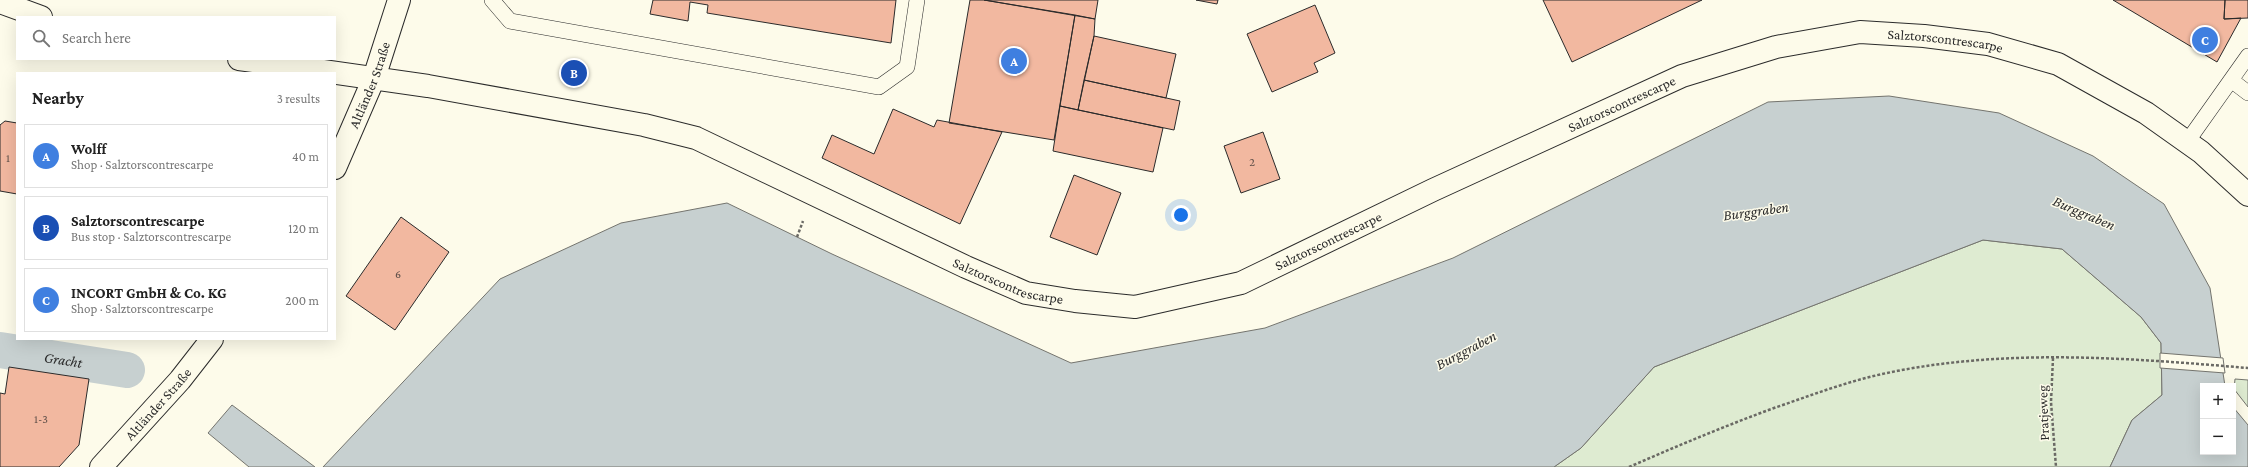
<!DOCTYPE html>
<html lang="en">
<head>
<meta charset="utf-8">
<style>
	:root { --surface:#fff; --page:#f2f2f2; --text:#222; --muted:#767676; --line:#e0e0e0; --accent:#111827 }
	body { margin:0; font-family:"Crimson Pro",serif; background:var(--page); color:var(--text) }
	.controls { position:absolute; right:12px; bottom:12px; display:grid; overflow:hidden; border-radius:0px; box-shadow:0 4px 16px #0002 }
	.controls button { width:36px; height:36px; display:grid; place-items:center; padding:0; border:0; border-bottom:1px solid var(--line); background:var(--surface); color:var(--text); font:20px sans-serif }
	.you { position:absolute; left:1181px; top:215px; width:14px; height:14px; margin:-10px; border:3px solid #fff; border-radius:50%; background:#1a73e8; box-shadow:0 0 0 6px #1a73e833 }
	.badge { display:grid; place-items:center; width:26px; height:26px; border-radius:50%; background:var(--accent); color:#fff; font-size:13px; font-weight:700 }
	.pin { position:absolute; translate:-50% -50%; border:2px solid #fff; box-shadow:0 1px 4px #0006 }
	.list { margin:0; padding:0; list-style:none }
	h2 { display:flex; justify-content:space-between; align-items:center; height:52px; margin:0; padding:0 16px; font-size:17px }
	h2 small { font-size:13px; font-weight:400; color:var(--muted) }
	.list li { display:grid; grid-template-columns:26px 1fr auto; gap:12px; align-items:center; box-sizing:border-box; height:64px; margin:0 8px 8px; padding:0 8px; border:1px solid var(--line); border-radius:0px }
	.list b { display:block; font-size:15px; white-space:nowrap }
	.list p { margin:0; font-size:13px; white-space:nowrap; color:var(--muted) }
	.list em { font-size:13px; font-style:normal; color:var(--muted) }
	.icon { flex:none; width:22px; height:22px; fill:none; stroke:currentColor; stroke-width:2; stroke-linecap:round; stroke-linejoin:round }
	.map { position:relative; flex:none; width:2248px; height:467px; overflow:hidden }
	.search { position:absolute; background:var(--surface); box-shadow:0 4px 16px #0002; left:16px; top:16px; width:320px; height:44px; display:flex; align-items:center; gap:10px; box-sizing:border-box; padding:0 14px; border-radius:0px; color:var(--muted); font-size:15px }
	.panel { position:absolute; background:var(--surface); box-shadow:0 4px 16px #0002; left:16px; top:72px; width:320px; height:268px; border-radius:0px }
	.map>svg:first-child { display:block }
</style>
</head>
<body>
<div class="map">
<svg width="2248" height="467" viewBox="0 0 2248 467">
	<rect width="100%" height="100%" fill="#fdfbea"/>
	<!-- green -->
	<path fill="#deebd1" stroke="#74746e" d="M1983,240L2062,249L2141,317L2161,343L2162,395L2132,420L2110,467H1554L1581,448L1654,367Z
		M2235,379L2248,380V407L2234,389Z"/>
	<!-- water -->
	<path fill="#c7d0d0" stroke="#74746e" d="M1889,96L1999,113L2093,156L2164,204L2210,288L2225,386H2203V452H2233V407L2248,425V467H2110L2132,420L2162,395L2161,343L2141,317L2062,249L1983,240L1654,367L1581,448L1554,467H323L500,279L621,223L727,203L832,254L1071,363L1265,328L1453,258L1768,102Z
		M232,405L315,467H249L208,433Z"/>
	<!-- pier -->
	<path fill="#fdfbea" stroke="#74746e" d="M2160,353L2223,358L2225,373L2160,368Z"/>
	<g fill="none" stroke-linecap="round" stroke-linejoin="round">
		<!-- canal -->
		<path stroke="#c7d0d0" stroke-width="36" id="s1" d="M0,350L127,370"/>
	</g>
	<!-- building -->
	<path fill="#f2b8a0" stroke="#2b2b2b" d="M653,0H896L891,43L707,13L708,5L690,2L688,21L650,14Z
		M970,0H984L1075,15L1054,140L949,123Z
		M984,0H1098L1095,19Z
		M1196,0H1218L1217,4Z
		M1543,0H1702L1572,62Z
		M2113,0H2225L2224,19L2241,18L2217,62Z
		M2225,0H2248V18L2224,19Z
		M1315,5L1335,53L1314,63L1318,72L1272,92L1247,34Z
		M1075,15L1095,19L1094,36L1078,110L1060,106Z
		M1094,36L1176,54L1166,98L1084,80Z
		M1084,80L1180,101L1174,130L1078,110Z
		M1060,106L1163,128L1153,172L1053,151Z
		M893,109L934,127L937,120L1002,132L960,224L822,158L832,135L874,154Z
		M5,121L17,123V194L0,191V125Z
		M1263,132L1280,179L1241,193L1224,146Z
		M1074,175L1121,193L1097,255L1050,237Z
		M401,217L449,252L395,330L346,296Z
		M9,367L89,379L79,445L59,467H0V393L5,394Z"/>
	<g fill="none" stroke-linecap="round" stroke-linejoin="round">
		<defs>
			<path id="service" d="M492,0L510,21L879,87L907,67L917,0
				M2231,80L2248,93
				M2187,142L2248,56"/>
			<g id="minor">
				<path d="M0,2L41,17"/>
				<path id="s2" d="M239,59L428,86L644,125L696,138L966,267L1026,293L1075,301L1135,307L1241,283L1433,190L1682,76L1776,47L1860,32L1924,36L1988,44L2058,64L2146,113L2201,152L2248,195"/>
			</g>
			<g id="secondary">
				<path id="s3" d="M335,168L374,78L399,0"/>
				<path id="s4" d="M101,467L180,380L212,339"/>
			</g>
		</defs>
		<!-- service casing -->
		<use href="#service" stroke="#2b2b2b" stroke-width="16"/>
		<!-- minor casing -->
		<use href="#minor" stroke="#2b2b2b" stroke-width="24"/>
		<!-- secondary casing -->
		<use href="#secondary" stroke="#2b2b2b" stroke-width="24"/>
		<!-- path -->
		<path stroke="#6a6964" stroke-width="2.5" stroke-dasharray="3 2" stroke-linecap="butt" d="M797,237L803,221
			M2053,358L2051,402L2056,467
			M1629,467C1677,446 1725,426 1774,408C1812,395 1848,381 1887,373C2005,348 2129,358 2248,368"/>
		<!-- service -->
		<use href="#service" stroke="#fdfbea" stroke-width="15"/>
		<!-- minor -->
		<use href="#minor" stroke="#fdfbea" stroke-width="22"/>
		<!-- secondary -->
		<use href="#secondary" stroke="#fdfbea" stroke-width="22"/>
	</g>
	<g text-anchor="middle" stroke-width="3" stroke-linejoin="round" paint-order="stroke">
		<!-- number labels -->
		<g font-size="12" fill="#5d4e48">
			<text x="8" y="162">1</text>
			<text x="1252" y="166">2</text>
			<text x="398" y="278">6</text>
			<text x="41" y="423">1-3</text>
		</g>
		<!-- street labels -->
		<g font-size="14" fill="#2b2b2b" stroke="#fdfbea">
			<text dy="5" stroke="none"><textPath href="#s2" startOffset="1804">Salztorscontrescarpe</textPath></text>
			<text dy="5" stroke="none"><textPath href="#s3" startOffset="90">Altländer Straße</textPath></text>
			<text dy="5" stroke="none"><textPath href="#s2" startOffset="1468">Salztorscontrescarpe</textPath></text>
			<text dy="5" stroke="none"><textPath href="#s2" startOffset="1144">Salztorscontrescarpe</textPath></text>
			<text dy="5" stroke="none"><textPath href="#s2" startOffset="808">Salztorscontrescarpe</textPath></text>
			<text dy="5" stroke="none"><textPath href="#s4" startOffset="85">Altländer Straße</textPath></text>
			<text transform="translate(2043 413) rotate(-92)" y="5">Pratjeweg</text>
		</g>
		<!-- water labels -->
		<g font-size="15" font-style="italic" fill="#2b2b2b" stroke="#fdfbea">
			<text transform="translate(1756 211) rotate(-8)" y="5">Burggraben</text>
			<text transform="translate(2084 213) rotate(23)" y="5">Burggraben</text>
			<text transform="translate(1466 350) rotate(-28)" y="5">Burggraben</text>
			<text dy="5" stroke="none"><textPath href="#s1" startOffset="64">Gracht</textPath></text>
		</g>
	</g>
</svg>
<div class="controls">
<button>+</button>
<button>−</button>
</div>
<div class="you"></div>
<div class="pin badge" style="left:1014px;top:61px;background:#3f7fe0">A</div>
<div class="pin badge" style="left:574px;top:73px;background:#1a4fb4">B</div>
<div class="pin badge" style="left:2205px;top:40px;background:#3f7fe0">C</div>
<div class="search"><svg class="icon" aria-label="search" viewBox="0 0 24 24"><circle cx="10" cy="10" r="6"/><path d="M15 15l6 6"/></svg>Search here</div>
<section class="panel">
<h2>Nearby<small>3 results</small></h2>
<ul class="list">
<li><span class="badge" style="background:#3f7fe0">A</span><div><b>Wolff</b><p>Shop · Salztorscontrescarpe</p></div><em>40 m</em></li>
<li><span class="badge" style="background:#1a4fb4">B</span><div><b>Salztorscontrescarpe</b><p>Bus stop · Salztorscontrescarpe</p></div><em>120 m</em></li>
<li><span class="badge" style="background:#3f7fe0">C</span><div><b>INCORT GmbH &amp; Co. KG</b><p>Shop · Salztorscontrescarpe</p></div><em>200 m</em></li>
</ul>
</section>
</div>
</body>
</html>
